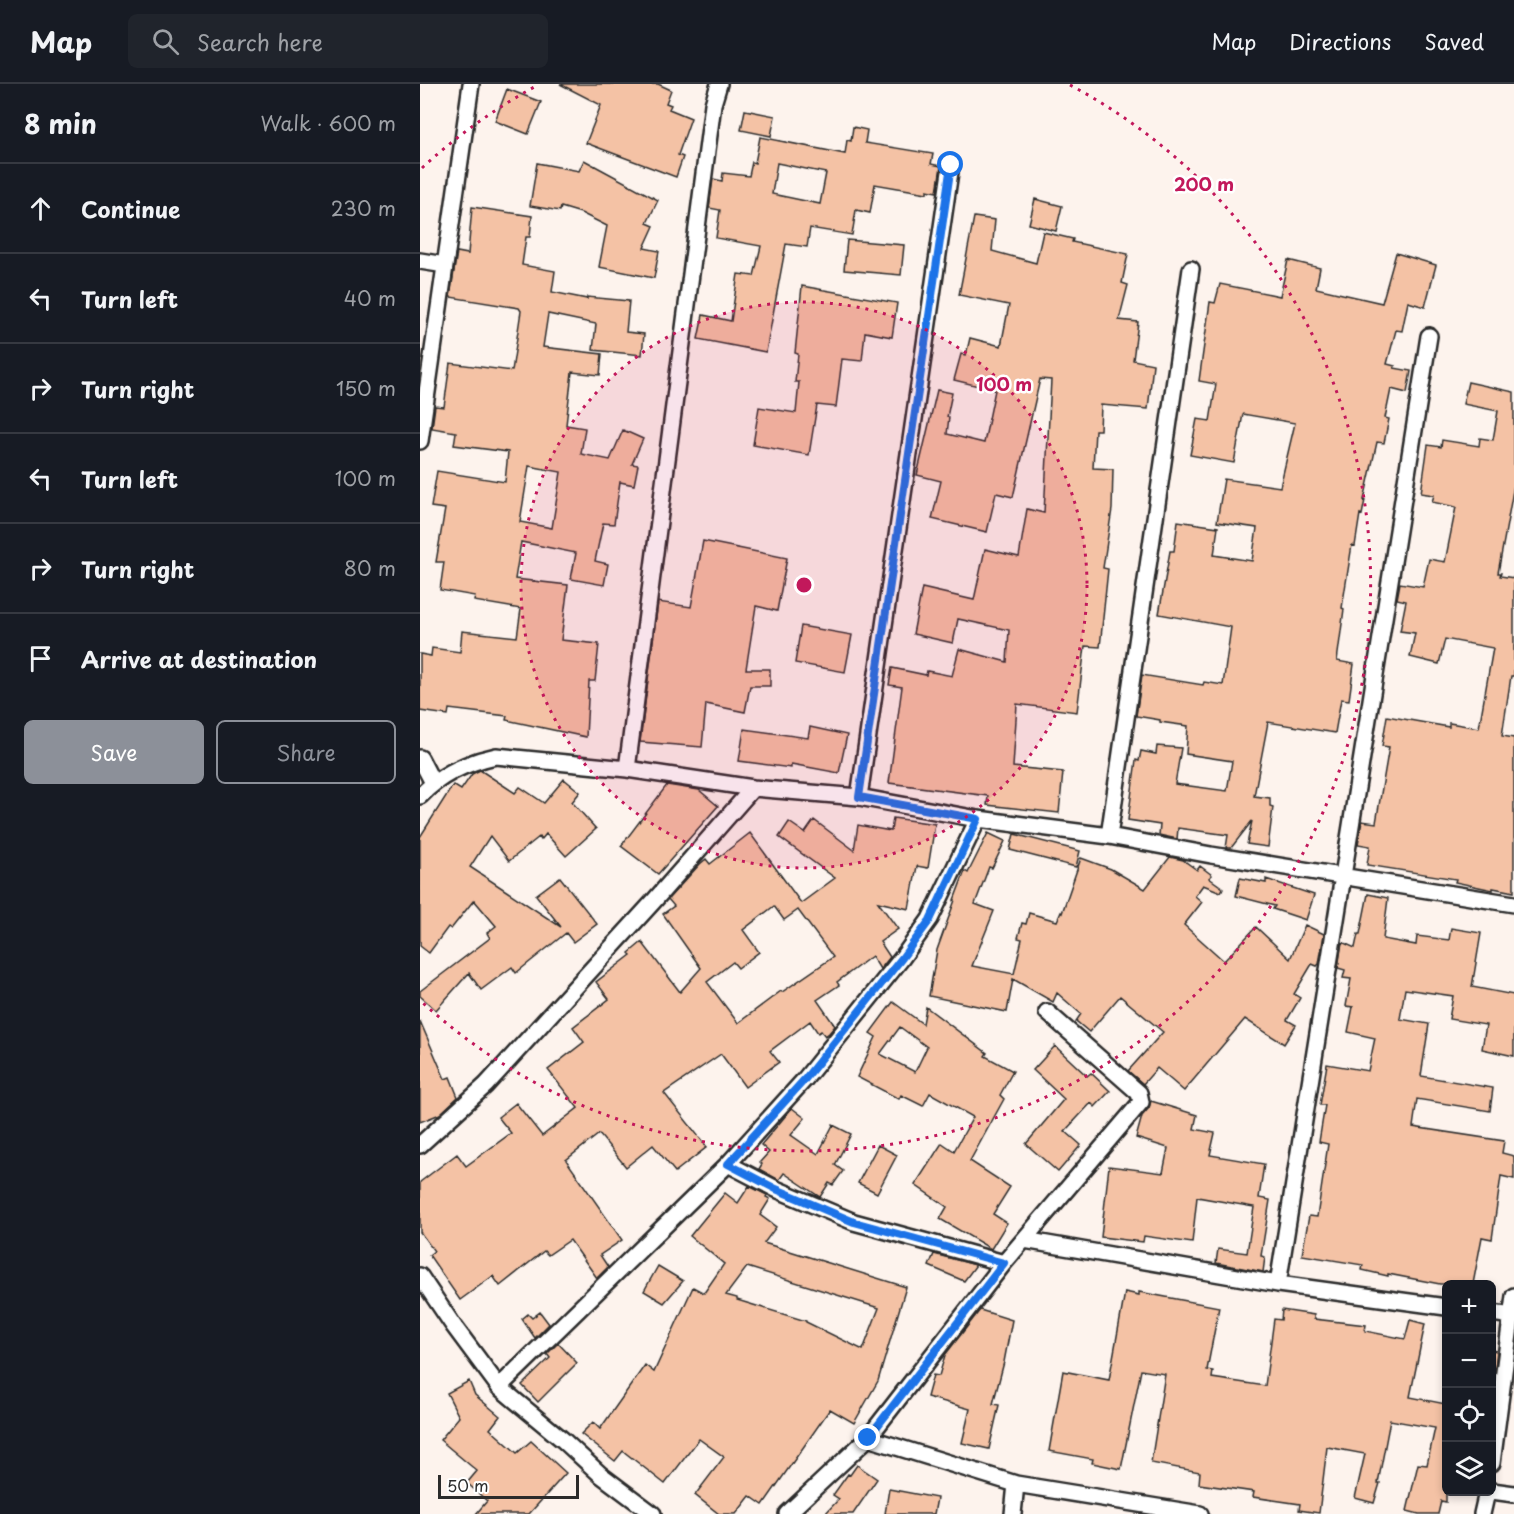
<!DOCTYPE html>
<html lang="en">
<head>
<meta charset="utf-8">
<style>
	:root { --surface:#171b24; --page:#20242c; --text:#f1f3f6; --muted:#9ea1a6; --line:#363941; --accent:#8c9099 }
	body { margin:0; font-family:"Playpen Sans",sans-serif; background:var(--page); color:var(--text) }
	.controls { position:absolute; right:18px; bottom:18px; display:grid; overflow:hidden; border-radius:9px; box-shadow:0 3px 9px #0003 }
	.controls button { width:54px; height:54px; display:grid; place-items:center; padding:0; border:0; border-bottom:2px solid var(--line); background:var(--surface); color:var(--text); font:30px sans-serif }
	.scale { position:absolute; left:18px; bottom:15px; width:141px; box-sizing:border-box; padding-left:6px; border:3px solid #2b2b2b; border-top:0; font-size:16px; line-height:21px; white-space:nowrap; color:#2b2b2b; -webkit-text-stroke:4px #fff; paint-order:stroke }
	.stop { position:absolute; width:18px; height:18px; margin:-14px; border:4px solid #1a73e8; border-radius:50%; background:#fff }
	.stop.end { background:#1a73e8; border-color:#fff; box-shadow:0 2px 6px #0008 }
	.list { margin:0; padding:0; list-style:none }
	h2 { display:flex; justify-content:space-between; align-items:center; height:78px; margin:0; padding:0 24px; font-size:26px }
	h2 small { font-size:20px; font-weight:400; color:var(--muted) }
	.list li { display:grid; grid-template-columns:39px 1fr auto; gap:18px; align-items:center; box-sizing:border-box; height:90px; padding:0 24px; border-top:2px solid var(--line) }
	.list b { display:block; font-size:22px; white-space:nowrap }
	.list em { font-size:20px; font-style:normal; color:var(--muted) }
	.actions { display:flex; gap:12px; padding:18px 24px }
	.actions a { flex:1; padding:14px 0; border:2px solid var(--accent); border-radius:9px; text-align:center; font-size:21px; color:var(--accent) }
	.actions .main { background:var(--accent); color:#fff }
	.icon { flex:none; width:33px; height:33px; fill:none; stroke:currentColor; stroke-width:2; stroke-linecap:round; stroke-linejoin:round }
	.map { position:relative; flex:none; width:1094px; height:1430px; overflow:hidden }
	header { display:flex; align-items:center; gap:36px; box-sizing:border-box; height:84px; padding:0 30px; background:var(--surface); border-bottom:2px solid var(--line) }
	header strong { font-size:28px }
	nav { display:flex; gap:33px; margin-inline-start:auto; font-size:21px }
	.search { width:420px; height:54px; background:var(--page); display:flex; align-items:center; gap:15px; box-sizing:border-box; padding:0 21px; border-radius:9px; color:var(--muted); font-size:22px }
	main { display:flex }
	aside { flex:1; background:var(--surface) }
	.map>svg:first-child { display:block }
</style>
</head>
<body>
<header>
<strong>Map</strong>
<div class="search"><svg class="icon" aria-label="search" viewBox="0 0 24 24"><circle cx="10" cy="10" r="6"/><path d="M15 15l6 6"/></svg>Search here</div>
<nav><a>Map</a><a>Directions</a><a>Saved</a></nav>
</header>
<main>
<aside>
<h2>8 min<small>Walk · 600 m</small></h2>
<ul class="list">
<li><svg class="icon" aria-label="ahead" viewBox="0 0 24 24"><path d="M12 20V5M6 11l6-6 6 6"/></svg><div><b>Continue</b></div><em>230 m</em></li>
<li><svg class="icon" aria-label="left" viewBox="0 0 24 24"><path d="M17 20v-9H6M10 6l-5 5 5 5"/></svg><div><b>Turn left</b></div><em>40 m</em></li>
<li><svg class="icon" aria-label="right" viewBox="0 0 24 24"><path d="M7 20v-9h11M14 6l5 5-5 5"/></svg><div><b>Turn right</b></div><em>150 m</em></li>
<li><svg class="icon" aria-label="left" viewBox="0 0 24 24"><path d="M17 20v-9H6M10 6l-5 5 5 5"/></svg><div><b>Turn left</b></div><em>100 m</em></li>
<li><svg class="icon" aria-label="right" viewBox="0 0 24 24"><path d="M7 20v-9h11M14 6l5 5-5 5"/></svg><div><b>Turn right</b></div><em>80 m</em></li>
<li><svg class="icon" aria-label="arrive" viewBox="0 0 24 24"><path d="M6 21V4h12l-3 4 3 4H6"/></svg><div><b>Arrive at destination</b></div></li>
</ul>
<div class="actions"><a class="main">Save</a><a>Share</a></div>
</aside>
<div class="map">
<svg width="1094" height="1430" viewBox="0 0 1094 1430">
	<rect width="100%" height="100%" fill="#fdf3ed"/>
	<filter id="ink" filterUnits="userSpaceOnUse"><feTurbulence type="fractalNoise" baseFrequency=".0167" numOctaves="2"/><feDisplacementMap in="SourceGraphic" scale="12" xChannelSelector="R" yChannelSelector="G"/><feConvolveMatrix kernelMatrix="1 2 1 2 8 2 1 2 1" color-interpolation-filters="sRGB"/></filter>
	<g filter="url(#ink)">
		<!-- building -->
		<path fill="#f4c2a5" stroke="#2b2b2b" stroke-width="1.5" fill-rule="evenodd" d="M140,0H238L251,6L246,19L251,21L249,25L271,34L258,71L263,73L256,93L166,59L181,21Z
			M87,5L121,18L108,50L75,37Z
			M325,26L355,32L351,52L321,46Z
			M433,43L447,46L445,59L513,70L511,80L521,82L517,108L507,106V109L455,100L450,129L436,126L432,151L390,144L387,163L366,160L346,268L278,255L283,231L311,237L318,190L334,192L341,162L296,154L300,126L289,124L293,95L302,97L303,89L329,92L332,78L335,79L340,53L425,70L427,56L431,57ZM357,79L406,89L400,120L352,110Z
			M164,76L238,116L227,139L234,142L224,164L239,167L234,194L179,183L187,142L161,129L141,123L140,127L110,122L117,79L159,87Z
			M615,115L642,122L636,147L609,140Z
			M52,123L112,132L110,153H106L102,181L135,187L132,208L167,215V213L209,217L206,248L224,250L222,271L173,266L176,240L128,230L123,263L182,270L180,291L152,288L146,341L165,344L161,370L190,376L203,346L223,355L212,380L218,381L214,401L200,398L194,440L183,439L175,477L188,480L184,501L151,495L156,469L101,458L95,495L148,501L141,556L179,560L175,597H169L166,653L86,636L87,632L29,625L28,631L0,627V570L11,572L12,564L40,568L42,547L97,553L101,525L54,517L55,512L20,506L24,478H16L25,425L11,423L17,387L85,398L88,368L34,361L36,348L12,344L15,322L24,323L30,279L92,287L101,227L99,224L30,213L37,168L48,170ZM109,382L141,388L132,444L100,438Z
			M554,133L575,136L572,167L616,179L623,148L653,155L652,158L708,170L702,199L708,201L699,236L718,238L713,276L733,280L728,325L681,321L680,346H675L673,384L693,385L692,425L683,484L688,485L680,563L665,562L657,628L597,620L593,683L643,688L639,729L567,721L568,712L469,699L482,603L469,601L472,584L506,591L507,587L532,592L539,565L587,578L589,546L538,535L533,559L493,550L502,504L554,516L565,465L599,473L607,425L624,429L631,296L620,295L593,413L576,409L567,448L512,435L521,397L497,391L517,306L532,309L527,333H529L527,350L564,359L575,306L534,296L541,270L546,271L550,254L581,262L589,221L539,211Z
			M427,156L484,161L481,191L424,186Z
			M976,169L1016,181L1005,223L988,218L982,247L976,246L967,280L975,282L974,284L991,287L987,309L971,305L965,334L969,335L964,359L957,358L944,416H945L942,431L940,430L935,462L932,461L922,524L924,525L917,577L934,580L929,616L921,615L915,649L848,638L834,712L850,714V722L853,723L848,763L827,760L832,737L811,764H806L808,751L758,744L757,755L739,751L740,741L708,736L716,676L719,677L721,667L736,670L737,662L761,664L755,700L807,707L812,677L766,670L768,642L740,638V636L716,632L722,591L783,601L784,598L803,601L811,543L739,530L750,467H754L758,437L798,443L794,471L832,477L837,444L797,438L804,395L860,403L875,339L823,330L814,379L770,371L777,335L790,337L796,300L779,297L790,218L795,219L800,200L860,212L868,176L900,184L896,204L962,219Z
			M382,202L477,219L472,253L445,248L442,277L422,275L416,323L397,321L389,371L333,361L339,323L376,329L379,298H375L378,270L375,269Z
			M1048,298L1094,308V401L1078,489H1081L1080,492L1094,494V592H1091L1082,652L1094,654V808L1073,804V806L1035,798L1036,795L947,781L950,762L938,760L942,737L956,739L969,663L962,662L967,632L1029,643V639L1059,644L1073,564L1025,555L1019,580L990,573L995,549L980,547L986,517L977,515L980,499L1003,503L1009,475L1025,478L1036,423L1012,418L1014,411L1001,409L1008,361L1021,363L1022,356L1059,362L1060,354L1073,356L1078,327L1043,320Z
			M283,457L367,474L357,527L336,522L326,585H350V602H330L325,628L286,620L282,663L220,658L238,518L271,523Z
			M381,542L432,551L425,588L375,579Z
			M390,643L427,651L419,689L371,680V684L319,677L324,645L388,654Z
			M60,686L95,709L100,703L124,719L144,695L160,708L152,718L176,745L146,772L126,750L121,756L119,753L89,777L70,752L50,783L141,843L116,811L140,793L177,840L153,858L146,849L96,889L92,883L61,906L49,889L16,926L0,912V907L70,854L67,849L76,842L54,816L31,845L28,843L9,869L0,862V753L33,701L41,706L52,690Z
			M247,701L279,706L298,722L238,790L201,762Z
			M473,734L515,740L508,784L497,782L489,825L458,818L478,845L460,858L470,873L462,883L460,885L452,872L417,898L419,901L397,916L415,942L409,949L405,952L401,947L398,949L390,937L350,967L359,978L325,1003L301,970L244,1009L287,1063L255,1088L233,1061L206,1083L179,1050L146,1076L202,1156L180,1171L188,1183L177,1194L150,1156L128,1171L124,1167L80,1202L73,1192L40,1216L9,1171L14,1167L0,1148V1098L37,1070L46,1082L91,1049L78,1033L96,1019L122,1052L158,1024L128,986L164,958L153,943L189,915L176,898L211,871L209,869L222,858L260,908L281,884L243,830L254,822L248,815L280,780L286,775L290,780L330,749L381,819L415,794L359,753L369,738L385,749L394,736L434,766L438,741L471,747ZM354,822L364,836L378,826L413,873L362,908L361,907L318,939L287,898L313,878L318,884L339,868L323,846Z
			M568,749L585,757L572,784L569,783L555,820L574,827L552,882L594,890L602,855L598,854L602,839L606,840L609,829L637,837L641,828L642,829L661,774L691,785L725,805L750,773L763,776L777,786L780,782L792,791L789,794L803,804L801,808L783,801L775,812L782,818L764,841L804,877L836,843L870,875L885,841L904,850L899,880L897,882L892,880L874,910L880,914L867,936L876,941L864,960L825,935L764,1007L737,984L723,1000L708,987L743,948L700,912L669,948L656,937L661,930L637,909L633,918L593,895L587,928L509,912L517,866L535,816H534L545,787L548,789Z
			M594,750L660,767L656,783L590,766Z
			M820,794L846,799V795L894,811L886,836L853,825L855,822L816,812Z
			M948,810L968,814L963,855L996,861L997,852L1029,856L1031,844L1061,849L1052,903L1094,911V972L1062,965L1066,941L1029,935L1033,912L985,905L980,935L1009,940L1001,992L1073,1004L1070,1027L997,1015L993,1043L1084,1057L1082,1069L1094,1072V1095L1081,1092L1072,1155L1062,1153L1053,1200H1020L968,1190V1192L942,1186L943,1181L882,1171L889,1132L897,1133L908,1060L899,1058L905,1021H900L907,980L948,987L955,954L928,948L933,923L926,922L931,895L923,894L925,886L918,884L922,858L935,864L938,850H940Z
			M473,918L503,940L506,923L567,969L565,972L593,987L580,1011L584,1015L550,1077L590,1103L573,1130L587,1139L571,1165L520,1135L527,1123L495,1101L522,1059L534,1067L553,1033L510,1009L503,1022L481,1011L479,1015L437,993L456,953L450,949ZM480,943L507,963L495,988L460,970Z
			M0,937L25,995L30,993L38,1013L20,1030L0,1038Z
			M635,962L667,992L671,989L690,1007L675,1023L671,1019L645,1047L661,1061L638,1088L606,1060L644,1015L613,986Z
			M731,1017L777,1031L774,1045L795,1049L790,1071L844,1080L839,1114L850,1116L841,1172L845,1173L843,1188L796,1179L798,1165L827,1169L834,1123L777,1113L772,1159L724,1152L723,1158L681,1153L689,1082L743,1089L748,1064L716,1054L722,1032L729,1024Z
			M372,1024L385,1034L371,1051L398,1070L413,1041L431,1050L415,1081L423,1087L413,1101L409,1099L400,1113L364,1089L359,1096L339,1085L342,1080L340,1078L349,1068L341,1061Z
			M458,1061L477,1071L457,1109L438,1099Z
			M329,1102L347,1111L346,1113L350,1115L340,1131L356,1143L344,1159L486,1203L458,1297L434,1339L410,1325L343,1421L330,1412L316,1430H299L275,1411L304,1373L279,1355L245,1400L203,1367L195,1377L161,1350L173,1338L180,1345L225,1281L234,1288L273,1203L284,1209L304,1180L270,1152L305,1109L318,1119ZM327,1183L459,1224L443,1266L386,1238V1237L317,1216V1214L306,1211Z
			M514,1170L556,1181L544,1197L509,1182Z
			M238,1182L263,1197L244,1219L224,1207Z
			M705,1208L719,1211V1208L799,1223L787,1286L793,1287L792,1294L845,1302L854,1235L861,1236L862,1226L894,1231V1235L946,1241L945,1247L985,1255L990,1236L1005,1240L990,1313L1026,1320V1418L1021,1417L1018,1430H999L987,1427L998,1380L1007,1381L1015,1344L970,1336L958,1399H960L954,1419L935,1414L945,1370L907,1363L899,1429L879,1426L880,1420L833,1413L834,1408L779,1400L780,1388L731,1379L745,1290L721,1286L701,1385L672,1379L673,1375L629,1367L643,1287L689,1296Z
			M560,1226L592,1236L584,1278L573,1320L579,1321L569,1365L542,1359L550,1325L507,1313L513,1291L519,1292L525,1271Z
			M120,1228L129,1240L115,1254L102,1235L108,1230L112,1234Z
			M138,1259L157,1279L118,1318L102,1301L130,1274L127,1270Z
			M1071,1266L1077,1267L1074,1292H1071Z
			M49,1297L55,1311L80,1332L70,1345L97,1369L111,1357L146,1389L109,1430H56L67,1417L47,1399L57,1387L20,1356L39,1333L27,1309Z
			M437,1381L457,1395L433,1430H405L419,1415L413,1411L428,1390L430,1391Z
			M469,1405L517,1414L514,1430H465Z"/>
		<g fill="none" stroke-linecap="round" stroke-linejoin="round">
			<defs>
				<path id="street" d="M0,177L25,181
					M0,357L51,0
					M0,674L13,699
					M207,685L293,20L299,0
					M0,712C20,691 48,678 76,672L207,685L333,704L439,713L558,735L689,752L791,771L1094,820
					M439,713L531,81
					M689,752L771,185
					M0,1061L66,1001L233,818L333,704
					M308,1080L356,1105L434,1138L584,1179
					M604,1156L858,1200L1026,1223
					M0,1192L33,1241L79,1303L143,1356L181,1391L233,1430
					M858,1200L1009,252
					M1072,1229L1092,1232
					M79,1303L308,1080L385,995L482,874L510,835L558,735
					M448,1354L596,1400L780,1430
					M1072,1379L1094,1212
					M1072,1407L1094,1410
					M367,1430L448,1354L584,1179L721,1018L719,1009L627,928
					M593,1430L596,1400
					M1062,1430L1067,1408"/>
			</defs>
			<!-- street casing -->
			<use href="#street" stroke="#2b2b2b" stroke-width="20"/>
			<!-- street -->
			<use href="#street" stroke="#fff" stroke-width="15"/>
		</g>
	</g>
	<g fill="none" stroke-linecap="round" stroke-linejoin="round" filter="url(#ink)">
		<!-- route -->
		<path stroke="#1a73e8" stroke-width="8" d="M448,1354L584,1179L434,1138L356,1105L308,1080L385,995L482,874L510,836L558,735L439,713L531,81"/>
	</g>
	<!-- distance rings -->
	<circle cx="384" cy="501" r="283" fill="#c2185b" fill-opacity=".12"/>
	<g fill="none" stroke="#c2185b" stroke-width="3" stroke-dasharray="3 6">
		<circle cx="384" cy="501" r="283"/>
		<path d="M2 84A566 566 0 0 1 118 1M650 1A566 566 0 1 1 2 918"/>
	</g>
	<circle cx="384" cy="501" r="9" fill="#c2185b" stroke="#fff" stroke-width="3"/>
	<g font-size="18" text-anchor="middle" font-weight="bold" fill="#c2185b" stroke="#fff" stroke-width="5" stroke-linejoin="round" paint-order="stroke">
		<text x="784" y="107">200 m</text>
		<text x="584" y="307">100 m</text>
	</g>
</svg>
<div class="controls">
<button>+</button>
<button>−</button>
<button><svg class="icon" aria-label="locate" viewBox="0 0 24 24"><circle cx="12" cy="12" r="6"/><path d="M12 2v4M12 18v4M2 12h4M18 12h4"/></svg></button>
<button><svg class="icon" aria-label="layers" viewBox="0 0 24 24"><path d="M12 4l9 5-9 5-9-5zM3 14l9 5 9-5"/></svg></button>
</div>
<div class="scale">50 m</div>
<div class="stop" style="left:531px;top:81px"></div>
<div class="stop end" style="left:448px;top:1354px"></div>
</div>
</main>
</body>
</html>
